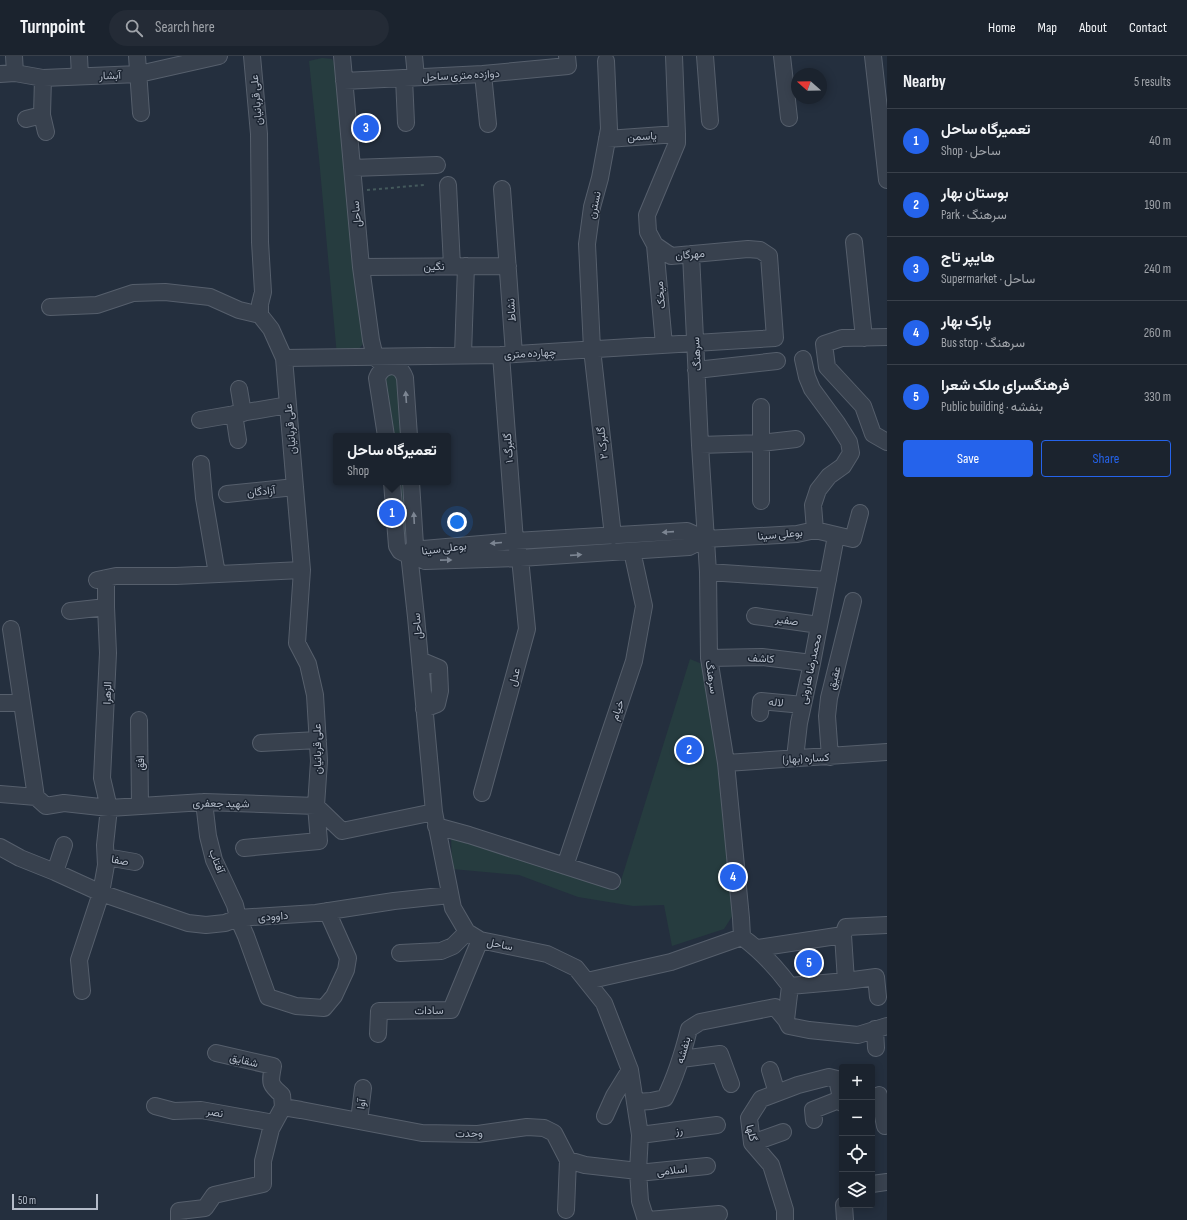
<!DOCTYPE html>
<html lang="en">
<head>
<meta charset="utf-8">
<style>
	:root { --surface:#1b232e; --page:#242b36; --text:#f1f3f6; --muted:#a0a4aa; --line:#39404a; --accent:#2563eb }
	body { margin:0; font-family:"Sofia Sans Condensed",Vazirmatn,sans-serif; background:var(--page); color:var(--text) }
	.controls { position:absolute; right:12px; bottom:12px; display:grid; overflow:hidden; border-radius:4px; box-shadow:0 2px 10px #0003 }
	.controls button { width:36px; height:36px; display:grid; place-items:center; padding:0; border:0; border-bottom:1px solid var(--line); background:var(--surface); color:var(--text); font:20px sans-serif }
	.compass { position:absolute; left:791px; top:12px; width:36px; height:36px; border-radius:50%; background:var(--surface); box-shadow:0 2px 10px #0003; rotate:290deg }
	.scale { position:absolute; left:12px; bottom:10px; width:86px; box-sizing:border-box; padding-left:4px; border:2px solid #b4bcc9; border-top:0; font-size:11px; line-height:14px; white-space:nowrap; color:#b4bcc9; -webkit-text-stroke:3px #1d2633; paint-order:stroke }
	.you { position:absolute; left:457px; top:466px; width:14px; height:14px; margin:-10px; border:3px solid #fff; border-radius:50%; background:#1a73e8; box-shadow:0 0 0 6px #1a73e833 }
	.badge { display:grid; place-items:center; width:26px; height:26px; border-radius:50%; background:var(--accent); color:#fff; font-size:13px; font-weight:700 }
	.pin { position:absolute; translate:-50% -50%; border:2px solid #fff; box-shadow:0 1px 4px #0006 }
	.popup { position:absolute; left:333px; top:377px; width:118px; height:52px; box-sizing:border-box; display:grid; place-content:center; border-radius:4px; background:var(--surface); filter:drop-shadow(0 1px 3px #0005); font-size:13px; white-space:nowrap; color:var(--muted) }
	.popup b { font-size:15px; color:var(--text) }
	.popup::after { content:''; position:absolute; left:50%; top:100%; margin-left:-8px; border:8px solid transparent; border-top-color:var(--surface) }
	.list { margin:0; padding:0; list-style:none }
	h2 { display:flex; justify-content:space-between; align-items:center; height:52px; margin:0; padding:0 16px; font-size:17px }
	h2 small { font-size:13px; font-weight:400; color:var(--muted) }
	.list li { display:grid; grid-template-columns:26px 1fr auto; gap:12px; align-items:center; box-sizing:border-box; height:64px; padding:0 16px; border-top:1px solid var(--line) }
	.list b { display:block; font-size:15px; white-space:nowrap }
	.list p { margin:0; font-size:13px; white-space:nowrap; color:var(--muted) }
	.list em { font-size:13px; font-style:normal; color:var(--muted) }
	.actions { display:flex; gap:8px; padding:12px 16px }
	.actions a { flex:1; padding:9px 0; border:1px solid var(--accent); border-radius:4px; text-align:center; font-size:14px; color:var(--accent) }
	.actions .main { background:var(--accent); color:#fff }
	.icon { flex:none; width:22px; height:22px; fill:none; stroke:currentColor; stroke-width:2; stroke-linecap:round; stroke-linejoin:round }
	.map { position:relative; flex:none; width:887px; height:1164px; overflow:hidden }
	header { display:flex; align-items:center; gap:24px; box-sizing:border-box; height:56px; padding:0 20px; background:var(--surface); border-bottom:1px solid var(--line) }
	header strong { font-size:19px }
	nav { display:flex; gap:22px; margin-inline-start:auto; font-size:14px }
	.search { width:280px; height:36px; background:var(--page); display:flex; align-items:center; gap:10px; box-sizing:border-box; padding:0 14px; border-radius:22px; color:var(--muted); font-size:15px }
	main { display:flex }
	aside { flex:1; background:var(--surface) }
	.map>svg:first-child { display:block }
</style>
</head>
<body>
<header>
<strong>Turnpoint</strong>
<div class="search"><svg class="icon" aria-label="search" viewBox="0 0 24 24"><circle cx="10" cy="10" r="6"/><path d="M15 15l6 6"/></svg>Search here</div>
<nav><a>Home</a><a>Map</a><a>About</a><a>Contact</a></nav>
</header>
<main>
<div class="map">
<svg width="887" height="1164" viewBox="0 0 887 1164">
	<rect width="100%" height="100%" fill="#242f3e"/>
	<!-- green -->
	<path fill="#263c3f" d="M322,2L332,3L336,10L363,288L354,299L337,300L319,102L309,5Z
		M386,319H394L401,323L405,380H390L383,323Z
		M396,426H408V481L405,478Z
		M690,603L707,610L733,859L724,873L672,890L664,849L633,850L578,841L519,819L452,813L451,779L618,834Z"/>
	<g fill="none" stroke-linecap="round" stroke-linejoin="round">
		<defs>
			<path id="minor" d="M14,0L15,17
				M79,0L80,20
				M137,0L141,57
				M342,0L361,211L371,284L375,301L383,309
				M414,0L416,21
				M705,0L710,65
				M782,0L789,62
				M873,0L887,124
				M606,5L609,73L600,122L592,151L587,188L592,293L613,480
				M0,18L15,17L43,22L139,18L219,0
				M483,18L488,68
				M43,22L42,59L46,76
				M404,22L406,67
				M344,25L483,18L568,10L567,0
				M26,63L42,59
				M607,83L677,78
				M352,112L437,109
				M448,129L452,210
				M502,133L514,298
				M854,186L864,282
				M655,189L664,289
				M361,211L508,210
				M50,251L97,249L133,237L165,236L210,241L239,254L260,259
				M887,281L842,282L824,288L827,311L863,350L873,378L887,386
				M463,299L466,210
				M284,302L501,299L775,282L769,200L760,194L748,193L671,200L655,189L648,176L647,159L677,87V78L674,0
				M803,303L807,321L812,333L837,367L849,386L851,397L843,410L829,420L818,434L813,449L815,474
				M696,314L777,305
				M239,333L243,357
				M234,358L238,384
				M200,364L288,349
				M386,380L377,322C383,307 400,306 405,322L409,380
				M700,389L761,387L796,383
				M201,408L204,442L217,518
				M392,426L397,490L400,495L406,498L411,496L415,489L411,426
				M227,438L295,431
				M761,445V351
				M409,497L416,561L434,756L453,852L467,876L480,884L547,898L576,912L604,947L630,1014L640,1079L638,1115L640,1145L646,1164
				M409,497L425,505L520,502L689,491L705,483L797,478L815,474L853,483L860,457
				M409,497L423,493L515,485L687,475L705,483
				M708,516L828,524
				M97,524L116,520H176L302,514
				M70,555L106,551
				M755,560L819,569
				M11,573L36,741
				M709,602L762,601L812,607
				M420,604L439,612L440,635L437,648L424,653
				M0,647H22
				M760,657L761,645L803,649
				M139,664L140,750
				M261,687L318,684
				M830,701L827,660L829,642L853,545
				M795,702L799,667L812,607L836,480
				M726,707L887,696
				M482,737L527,573L520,502L515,485L501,299
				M0,738L36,741L46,750L64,747L109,752L204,746L316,750L342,775L434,756
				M204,746L208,780L214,804L235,849L238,862L246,880L268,941L296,950L324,952L334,940L346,914L348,902L327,855
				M436,770L469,779L612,825
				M0,791L20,802L55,816L101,837L188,867L206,869L225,867L238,862L316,857L394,845L450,839
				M244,792L319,785L316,750L319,705L315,639L308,608L297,587L302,514L284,302L271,273L260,259V248L263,236L260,186L259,78L252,0
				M106,801L135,806
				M565,810L634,605L644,550L632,495
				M55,816L64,789
				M742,881C761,895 776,911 790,930L846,925L843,879L846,871L887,869
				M758,892L843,879
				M400,897L441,895L453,890L467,876
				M587,925L671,906L742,881L741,862L726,707L709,602L708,516L700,389L691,198
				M846,925L876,921L878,941
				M82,935L79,904L101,837L106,809L105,789L109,752L102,722L108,597L106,551V522
				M786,964L790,930
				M875,973L876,992
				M378,978L379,955L451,954L480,884
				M681,1003L720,998L731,1028
				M770,1014L777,1037
				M879,1039L885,1070
				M636,1046L651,1045L665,1042C676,1020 683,997 689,973L700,966L775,951L786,964L789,970L809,974L858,979L887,970
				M155,1050L174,1055L201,1054L274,1067
				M283,1051L301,1054L422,1077L478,1078L527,1071L544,1072L554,1077L568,1104L585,1109L638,1115
				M605,1060L614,1040L630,1014
				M814,1064L813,1054L841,1043
				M359,1065L363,1032
				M640,1079L717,1069
				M752,1087L783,1076
				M638,1117L707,1110
				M872,1128L887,1126
				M844,1149L845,1164
				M566,1154L568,1104
				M179,1164V1155L205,1152L214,1139L263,1128V1105L271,1073L283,1051L282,1039C269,1028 270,1027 273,1010L216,997
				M648,1164L719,1158
				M785,1164V1154L771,1109L752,1087L749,1062L761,1043L798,1029L829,1021L837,1023L842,1047"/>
		</defs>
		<!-- minor casing -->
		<use href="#minor" stroke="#565f6c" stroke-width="18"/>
		<!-- path -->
		<path stroke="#44595c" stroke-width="2" stroke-dasharray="3 3" stroke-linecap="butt" d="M367,134L424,129"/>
		<!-- minor -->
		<use href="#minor" stroke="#38414e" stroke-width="16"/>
	</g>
	<!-- one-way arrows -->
	<defs><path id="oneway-solid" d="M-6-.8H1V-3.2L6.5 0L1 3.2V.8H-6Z"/></defs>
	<g fill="#7c8592">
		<use href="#oneway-solid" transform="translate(406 341) rotate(-94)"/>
		<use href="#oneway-solid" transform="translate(414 462) rotate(-93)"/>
		<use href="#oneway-solid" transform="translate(668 476) rotate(176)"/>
		<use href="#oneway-solid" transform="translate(496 487) rotate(175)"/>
		<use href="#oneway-solid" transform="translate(576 499) rotate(-4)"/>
		<use href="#oneway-solid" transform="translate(446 504) rotate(-1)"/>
	</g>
	<g text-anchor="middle" stroke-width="3" stroke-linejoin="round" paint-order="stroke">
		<!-- street labels -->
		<g font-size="11" fill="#b4bcc9" stroke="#1d2633">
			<text transform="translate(110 19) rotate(-2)" y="4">آبشار</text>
			<text transform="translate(461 19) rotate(-3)" y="4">دوازده متری ساحل</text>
			<text transform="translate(256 44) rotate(-95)" y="4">علی قربانیان</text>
			<text transform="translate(642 80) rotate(-3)" y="4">یاسمن</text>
			<text transform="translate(594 149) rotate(-78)" y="4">نسترن</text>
			<text transform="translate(356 158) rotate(-95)" y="4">ساحل</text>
			<text transform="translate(690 198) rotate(-5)" y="4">مهرگان</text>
			<text x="434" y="214">نگین</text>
			<text transform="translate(660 239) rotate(-95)" y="4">میخک</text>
			<text transform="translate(511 254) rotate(-94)" y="4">نشاط</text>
			<text transform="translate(530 297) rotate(-3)" y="4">چهارده متری</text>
			<text transform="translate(696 298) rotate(-93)" y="4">سرهنگ</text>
			<text transform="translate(290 373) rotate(-95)" y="4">علی قربانیان</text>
			<text transform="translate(602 387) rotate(-96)" y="4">گلبرک ۲</text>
			<text transform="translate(508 392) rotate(-94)" y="4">گلبرگ ۱</text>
			<text transform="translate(261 435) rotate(-6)" y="4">آزادگان</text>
			<text transform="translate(780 478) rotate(-5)" y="4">بوعلی سینا</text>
			<text transform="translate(444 492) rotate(-7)" y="4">بوعلی سینا</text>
			<text transform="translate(787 564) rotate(8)" y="4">صفیر</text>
			<text transform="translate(417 570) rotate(-96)" y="4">ساحل</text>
			<text transform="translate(761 602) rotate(3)" y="4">کاشف</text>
			<text transform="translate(810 613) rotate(-78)" y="4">محمدرضا هارونی</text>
			<text transform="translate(514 621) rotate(-75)" y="4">عدل</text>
			<text transform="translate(712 621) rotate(81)" y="4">سرهنگ</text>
			<text transform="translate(834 622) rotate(-76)" y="4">عقیق</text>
			<text transform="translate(107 637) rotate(-88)" y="4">الزهرا</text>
			<text transform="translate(776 646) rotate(6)" y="4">لاله</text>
			<text transform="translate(617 654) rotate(-71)" y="4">خیام</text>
			<text transform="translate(317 693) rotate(-91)" y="4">علی قربانیان</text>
			<text transform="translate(806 702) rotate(-3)" y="4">کساره (بهار)</text>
			<text transform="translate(140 707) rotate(-91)" y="4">افق</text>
			<text transform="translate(221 747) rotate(1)" y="4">شهید جعفری</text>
			<text transform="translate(120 804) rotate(9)" y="4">صفا</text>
			<text transform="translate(217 805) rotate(69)" y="4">آفتاب</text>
			<text transform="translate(273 860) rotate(-4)" y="4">داوودی</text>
			<text transform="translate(500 888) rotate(12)" y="4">ساحل</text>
			<text transform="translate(429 954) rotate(-1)" y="4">سادات</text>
			<text transform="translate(683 994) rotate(-74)" y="4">بنفشه</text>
			<text transform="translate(244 1004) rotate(14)" y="4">شقایق</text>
			<text transform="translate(361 1048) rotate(-83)" y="4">آوا</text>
			<text transform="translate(215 1056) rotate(10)" y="4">نصر</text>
			<text transform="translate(679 1074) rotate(-7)" y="4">رز</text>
			<text transform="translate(469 1077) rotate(-1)" y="4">وحدت</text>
			<text transform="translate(752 1077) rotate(76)" y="4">گلها</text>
			<text transform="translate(672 1114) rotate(-6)" y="4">اسلامی</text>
		</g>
	</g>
</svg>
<div class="controls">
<button>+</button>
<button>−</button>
<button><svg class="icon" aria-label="locate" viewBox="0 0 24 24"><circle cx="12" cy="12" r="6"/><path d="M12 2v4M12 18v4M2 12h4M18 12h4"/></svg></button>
<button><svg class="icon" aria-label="layers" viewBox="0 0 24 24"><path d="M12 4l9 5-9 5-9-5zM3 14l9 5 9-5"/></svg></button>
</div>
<svg class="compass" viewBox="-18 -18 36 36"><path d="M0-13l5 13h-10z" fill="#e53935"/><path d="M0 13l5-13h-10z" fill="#a0a4aa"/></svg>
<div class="scale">50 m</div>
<div class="you"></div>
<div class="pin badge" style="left:392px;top:457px">1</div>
<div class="popup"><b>تعمیرگاه ساحل</b>Shop</div>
<div class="pin badge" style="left:689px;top:694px">2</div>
<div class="pin badge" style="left:366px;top:72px">3</div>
<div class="pin badge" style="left:733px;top:821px">4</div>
<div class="pin badge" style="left:809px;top:907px">5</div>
</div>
<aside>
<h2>Nearby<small>5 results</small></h2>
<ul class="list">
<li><span class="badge">1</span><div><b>تعمیرگاه ساحل</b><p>Shop · ساحل</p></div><em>40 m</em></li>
<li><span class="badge">2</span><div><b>بوستان بهار</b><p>Park · سرهنگ</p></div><em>190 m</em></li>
<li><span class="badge">3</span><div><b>هایپر تاج</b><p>Supermarket · ساحل</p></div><em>240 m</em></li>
<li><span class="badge">4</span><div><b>پارک بهار</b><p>Bus stop · سرهنگ</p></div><em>260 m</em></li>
<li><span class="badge">5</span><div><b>فرهنگسرای ملک شعرا</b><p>Public building · بنفشه</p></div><em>330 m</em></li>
</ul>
<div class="actions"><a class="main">Save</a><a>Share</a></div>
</aside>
</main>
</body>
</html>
